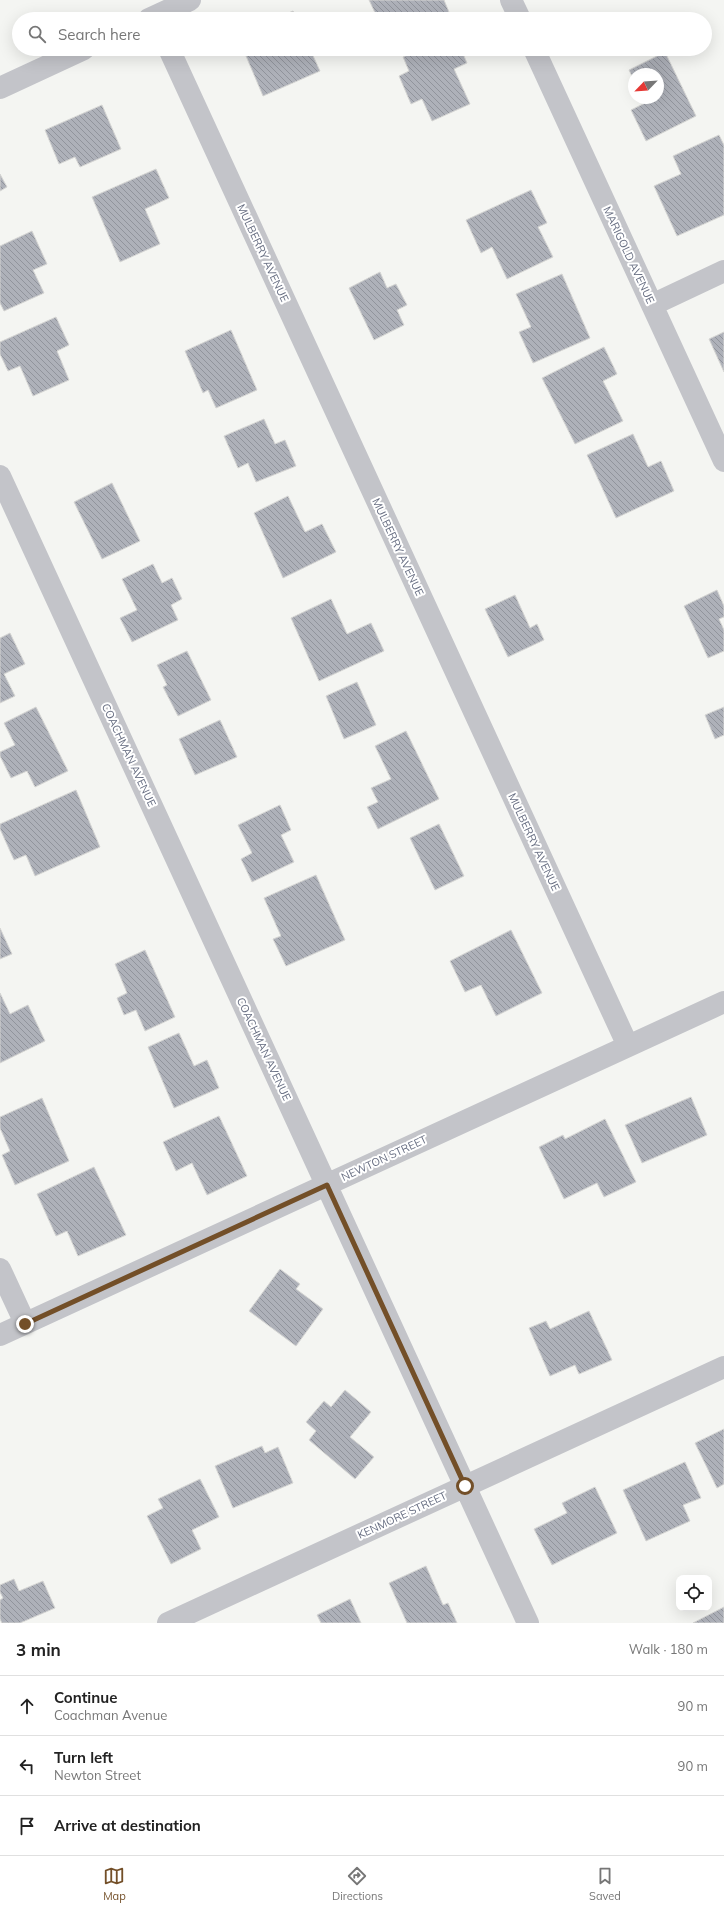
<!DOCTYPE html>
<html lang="en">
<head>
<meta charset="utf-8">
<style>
	:root { --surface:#fff; --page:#f6f6f6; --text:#222; --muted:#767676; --line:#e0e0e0; --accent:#734f28 }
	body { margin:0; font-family:Mulish,sans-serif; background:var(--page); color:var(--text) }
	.controls { position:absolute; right:12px; bottom:12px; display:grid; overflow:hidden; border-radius:8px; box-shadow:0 4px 16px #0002 }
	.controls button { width:36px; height:36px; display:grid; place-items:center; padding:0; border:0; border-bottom:1px solid var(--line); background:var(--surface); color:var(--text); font:20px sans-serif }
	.compass { position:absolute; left:628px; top:68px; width:36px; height:36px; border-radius:50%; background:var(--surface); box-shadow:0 4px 16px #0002; rotate:245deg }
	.stop { position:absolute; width:12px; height:12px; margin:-9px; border:3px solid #734f28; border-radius:50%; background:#fff }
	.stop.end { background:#734f28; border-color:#fff; box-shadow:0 1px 4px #0008 }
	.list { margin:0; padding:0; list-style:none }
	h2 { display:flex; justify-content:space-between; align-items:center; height:52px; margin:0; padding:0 16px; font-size:17px }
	h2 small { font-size:13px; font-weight:400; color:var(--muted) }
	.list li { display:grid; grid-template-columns:26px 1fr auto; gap:12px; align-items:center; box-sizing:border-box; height:60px; padding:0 16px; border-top:1px solid var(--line) }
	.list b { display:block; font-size:15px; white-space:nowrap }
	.list p { margin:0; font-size:13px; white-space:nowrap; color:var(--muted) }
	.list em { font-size:13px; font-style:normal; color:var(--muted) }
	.icon { flex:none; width:22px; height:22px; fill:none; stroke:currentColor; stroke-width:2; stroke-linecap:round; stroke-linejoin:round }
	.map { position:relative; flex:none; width:724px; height:1623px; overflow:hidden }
	.search { position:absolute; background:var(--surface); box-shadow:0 4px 16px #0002; left:12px; right:12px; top:12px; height:44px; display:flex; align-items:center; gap:10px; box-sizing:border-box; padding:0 14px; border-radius:22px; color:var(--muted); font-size:15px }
	.sheet { height:232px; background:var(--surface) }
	nav { display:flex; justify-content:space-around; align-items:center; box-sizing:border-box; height:56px; border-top:1px solid var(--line); background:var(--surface); font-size:11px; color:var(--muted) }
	nav a { display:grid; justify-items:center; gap:2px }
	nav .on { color:var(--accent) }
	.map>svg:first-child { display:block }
</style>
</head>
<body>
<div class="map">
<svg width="724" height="1623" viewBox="0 0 724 1623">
	<defs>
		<pattern id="building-back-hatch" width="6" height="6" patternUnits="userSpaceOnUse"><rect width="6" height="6" fill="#aeb1b9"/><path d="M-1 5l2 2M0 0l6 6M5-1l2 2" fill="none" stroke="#91949c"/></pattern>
	</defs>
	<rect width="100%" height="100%" fill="#f4f5f2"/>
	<!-- building -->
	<path fill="url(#building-back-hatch)" stroke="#d6d6d4" d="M369,0H444L449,12L432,19H386L384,14L377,17Z
		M293,11L297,19H275Z
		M243,49H310L320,71L263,96Z
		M420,49H461L467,63L454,69L470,104L432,121L422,99L411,104L399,76L409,71L403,57Z
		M665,52L696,116L646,141L631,110L645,103L643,98H658V74H634V80L629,70Z
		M102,105L121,149L80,167L75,157L59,164L45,130Z
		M719,135L724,145V215L677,236L654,186L681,174L673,156Z
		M156,169L169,198L145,209L160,244L120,262L92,197Z
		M0,174L7,187L0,191Z
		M531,190L547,223L538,227L553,257L507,279L492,247L481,253L466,220Z
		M32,231L47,264L33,270L44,293L4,311L0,303V246Z
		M380,272L387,288L396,284L407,305L397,310L404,325L374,340L349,288Z
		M562,274L590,338L533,363L519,332L531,327L516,294Z
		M56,317L69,345L57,351L69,380L33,396L20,366L8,371L0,354V342Z
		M231,330L257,390L216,408L208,390L203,393L185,351Z
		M724,332V372L709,339Z
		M604,347L617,374L603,381L623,421L575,444L542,378Z
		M264,419L275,444L285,440L296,466L256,482L248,463L238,468L224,436Z
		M633,434L648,467L661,461L674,491L616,518L587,455Z
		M112,483L140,541L102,559L74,502Z
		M288,496L305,532L322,524L336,552L283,578L254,513Z
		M153,564L162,583L172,578L182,599L171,605L178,620L132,642L120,618L137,610L122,579Z
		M717,590L724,606V617L719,619L724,630V651L708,658L684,606Z
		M515,595L530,628L537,624L544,640L508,657L485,609Z
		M331,599L347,634L371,623L384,651L319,681L291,618Z
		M10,633L25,664L4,674L15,696L0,703V638Z
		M187,651L211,700L178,716L163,687L167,685L157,665Z
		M357,682L376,725L344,739L326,696Z
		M36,707L68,771L35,787L27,771L11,778L0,756V752L15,745L4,723Z
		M724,707V735L715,739L705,715Z
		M220,720L237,757L195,775L179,739Z
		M406,731L439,799L378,829L367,807L378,802L371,788L391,779L375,746Z
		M76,790L100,847L35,876L26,855L14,860L0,829V824Z
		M280,805L291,830L281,835L294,862L252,882L241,859L252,853L238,825Z
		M439,824L464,876L435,890L410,838Z
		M316,875L345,940L286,966L273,939L281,936L264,898Z
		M0,928L12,954L0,959Z
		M511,930L542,993L496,1016L481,985L465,992L450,961Z
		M145,950L175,1017L145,1031L136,1010L124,1015L117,998L127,993L115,964Z
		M0,993L10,1014L28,1005L45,1041L0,1063Z
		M179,1033L194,1066L207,1060L219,1088L174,1108L148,1047Z
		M691,1097L707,1135L642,1163L625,1125Z
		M42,1098L69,1161L15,1185L2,1155L10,1151L0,1128V1117Z
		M219,1116L247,1176L207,1195L192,1163L176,1171L163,1142Z
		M605,1119L636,1182L604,1197L597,1183L564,1199L539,1147L563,1135L565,1139Z
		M94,1167L126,1235L78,1256L67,1231L56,1236L37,1194Z
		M280,1269L300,1284L296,1289L323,1309L296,1346L249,1311Z
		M589,1311L612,1360L579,1374L575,1365L550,1376L529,1328L546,1321L550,1329Z
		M345,1390L371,1412L350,1437L374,1457L355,1479L309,1440L316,1431L306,1422L324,1401L331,1407Z
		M724,1429V1484L717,1488L695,1443Z
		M262,1446L265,1453L278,1447L293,1483L233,1508L215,1466Z
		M685,1462L701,1498L683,1505L690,1521L646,1541L623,1490Z
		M200,1479L219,1517L192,1530L201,1549L171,1564L147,1516L163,1508L158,1499Z
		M595,1487L617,1533L552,1565L534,1529L567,1513L562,1503Z
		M426,1566L443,1605L448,1603L457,1623H407L389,1583Z
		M14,1579L19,1591L43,1581L55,1608L20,1623H2L0,1619V1600L3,1598L0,1592V1585Z
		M350,1599L361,1623H321L317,1615Z
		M724,1607V1623H693Z"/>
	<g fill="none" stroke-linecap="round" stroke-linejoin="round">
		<!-- minor -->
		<path stroke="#c3c4c9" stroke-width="22" d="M511,0L520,19
			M149,19L190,0
			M169,49L628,1046
			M534,49L724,461
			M0,88L84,49
			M652,305L724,271
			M0,476L528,1623
			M0,1269L25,1323
			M0,1335L724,1002
			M168,1623L724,1367"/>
	</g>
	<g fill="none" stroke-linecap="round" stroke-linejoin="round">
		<!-- route -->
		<path stroke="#734f28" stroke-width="5" d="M25,1324L327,1185L465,1486"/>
	</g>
	<g text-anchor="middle" stroke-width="4" stroke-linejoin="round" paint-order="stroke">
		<!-- street labels -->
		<g font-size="11" fill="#666d81" stroke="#fff">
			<text transform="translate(263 253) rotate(65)" y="4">MULBERRY AVENUE</text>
			<text transform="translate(629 255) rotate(65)" y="4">MARIGOLD AVENUE</text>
			<text transform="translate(398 547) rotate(65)" y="4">MULBERRY AVENUE</text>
			<text transform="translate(129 755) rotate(65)" y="4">COACHMAN AVENUE</text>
			<text transform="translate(534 842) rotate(65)" y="4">MULBERRY AVENUE</text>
			<text transform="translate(264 1049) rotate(65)" y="4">COACHMAN AVENUE</text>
			<text transform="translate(384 1158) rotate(-25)" y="4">NEWTON STREET</text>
			<text transform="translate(402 1515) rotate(-25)" y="4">KENMORE STREET</text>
		</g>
	</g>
</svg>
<div class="controls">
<button><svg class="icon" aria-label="locate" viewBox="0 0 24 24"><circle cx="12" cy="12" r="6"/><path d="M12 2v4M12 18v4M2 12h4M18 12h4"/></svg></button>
</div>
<svg class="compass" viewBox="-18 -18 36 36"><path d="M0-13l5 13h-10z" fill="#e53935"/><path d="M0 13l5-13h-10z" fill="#767676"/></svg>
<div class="stop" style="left:465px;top:1486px"></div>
<div class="stop end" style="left:25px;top:1324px"></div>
<div class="search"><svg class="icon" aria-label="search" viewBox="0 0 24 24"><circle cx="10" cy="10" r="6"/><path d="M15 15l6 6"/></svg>Search here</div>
</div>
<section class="sheet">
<h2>3 min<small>Walk · 180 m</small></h2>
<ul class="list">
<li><svg class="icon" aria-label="ahead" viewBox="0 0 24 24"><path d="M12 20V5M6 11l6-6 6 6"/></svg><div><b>Continue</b><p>Coachman Avenue</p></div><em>90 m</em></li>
<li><svg class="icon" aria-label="left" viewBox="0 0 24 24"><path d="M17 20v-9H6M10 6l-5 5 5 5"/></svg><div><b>Turn left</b><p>Newton Street</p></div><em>90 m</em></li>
<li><svg class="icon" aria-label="arrive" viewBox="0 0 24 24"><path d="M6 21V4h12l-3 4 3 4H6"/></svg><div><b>Arrive at destination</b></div></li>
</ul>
</section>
<nav>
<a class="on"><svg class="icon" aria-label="map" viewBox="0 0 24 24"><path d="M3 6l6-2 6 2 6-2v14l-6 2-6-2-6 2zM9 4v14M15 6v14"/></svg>Map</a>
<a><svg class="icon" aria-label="directions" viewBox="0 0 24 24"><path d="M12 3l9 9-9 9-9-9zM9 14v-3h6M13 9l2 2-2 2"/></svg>Directions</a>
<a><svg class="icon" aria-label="saved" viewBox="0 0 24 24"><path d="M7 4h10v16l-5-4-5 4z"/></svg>Saved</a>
</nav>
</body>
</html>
